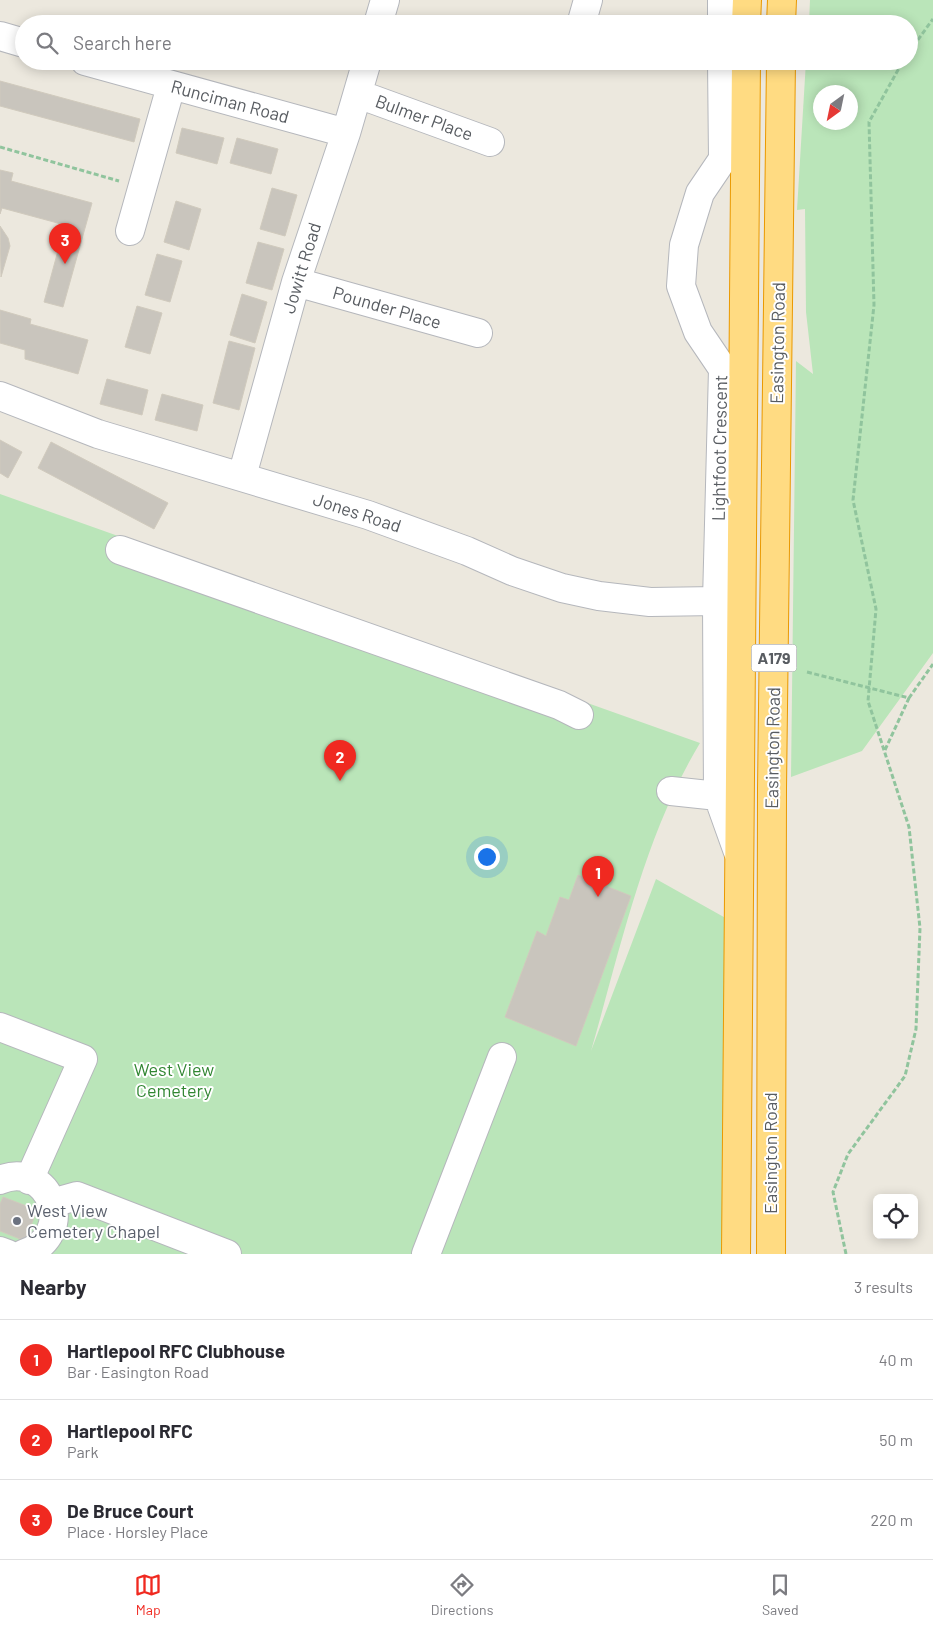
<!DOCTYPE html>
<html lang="en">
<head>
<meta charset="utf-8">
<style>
	:root { --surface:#fff; --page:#f7f7f7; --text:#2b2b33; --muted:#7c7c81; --line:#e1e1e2; --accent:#f02920 }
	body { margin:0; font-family:Barlow,sans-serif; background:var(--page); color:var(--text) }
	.controls { position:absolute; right:15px; bottom:15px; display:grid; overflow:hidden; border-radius:8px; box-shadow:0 2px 12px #0003 }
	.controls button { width:45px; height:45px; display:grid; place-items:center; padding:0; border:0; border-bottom:1px solid var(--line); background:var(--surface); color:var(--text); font:25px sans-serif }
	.compass { position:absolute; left:813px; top:85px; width:45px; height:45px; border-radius:50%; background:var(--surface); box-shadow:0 2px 12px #0003; rotate:213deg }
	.you { position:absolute; left:486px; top:856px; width:18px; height:18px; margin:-12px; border:4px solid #fff; border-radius:50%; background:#1a73e8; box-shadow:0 0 0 8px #1a73e833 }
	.badge { display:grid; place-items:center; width:32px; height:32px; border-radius:50%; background:var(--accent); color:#fff; font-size:16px; font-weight:700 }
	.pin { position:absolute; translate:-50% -41px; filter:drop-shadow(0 1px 2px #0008) }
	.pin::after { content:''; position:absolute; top:26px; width:18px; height:15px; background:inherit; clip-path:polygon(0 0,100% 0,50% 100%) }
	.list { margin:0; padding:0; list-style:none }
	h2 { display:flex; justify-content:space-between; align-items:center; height:65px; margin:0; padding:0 20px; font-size:21px }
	h2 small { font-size:16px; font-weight:400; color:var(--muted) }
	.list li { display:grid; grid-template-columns:32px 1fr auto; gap:15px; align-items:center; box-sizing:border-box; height:80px; padding:0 20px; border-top:1px solid var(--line) }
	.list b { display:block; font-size:19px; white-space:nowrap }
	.list p { margin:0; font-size:16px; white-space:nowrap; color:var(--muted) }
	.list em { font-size:16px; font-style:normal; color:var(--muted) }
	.icon { flex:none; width:28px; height:28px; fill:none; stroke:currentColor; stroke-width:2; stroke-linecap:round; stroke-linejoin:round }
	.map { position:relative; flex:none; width:933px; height:1254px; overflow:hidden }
	.search { position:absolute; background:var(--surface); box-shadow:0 2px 12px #0003; left:15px; right:15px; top:15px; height:55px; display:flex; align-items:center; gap:12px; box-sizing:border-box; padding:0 18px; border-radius:28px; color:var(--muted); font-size:19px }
	.sheet { height:305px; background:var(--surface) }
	nav { display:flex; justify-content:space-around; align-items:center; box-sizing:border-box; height:70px; border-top:1px solid var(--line); background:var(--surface); font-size:14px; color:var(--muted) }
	nav a { display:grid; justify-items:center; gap:2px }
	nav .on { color:var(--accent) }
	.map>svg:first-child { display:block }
</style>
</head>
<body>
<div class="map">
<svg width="933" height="1254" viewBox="0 0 933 1254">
	<rect width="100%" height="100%" fill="#ece8de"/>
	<!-- green -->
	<path fill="#bae5b9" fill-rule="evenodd" d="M810,0H933V653L862,751L791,777L796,361L813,374L806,312L805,209L797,210L806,61H909V24H809ZM820,92H850V122H820Z
		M0,494L700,743C644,836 621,947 591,1051L656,879L747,930L745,1254H0Z"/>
	<!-- building -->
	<path fill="#c9c5bd" stroke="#d0cabd" d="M0,81L140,119L134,142L0,106Z
		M182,128L224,138L217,164L176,153Z
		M237,138L278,149L271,174L230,163Z
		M0,170L13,173L11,181L92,203L63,307L44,302L65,225L2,208L0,214Z
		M272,188L297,195L285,236L260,229Z
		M176,201L201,209L189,250L164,242Z
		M0,226L8,238L10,246L1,277Z
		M258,242L284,249L272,290L246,283Z
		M157,254L182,261L170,302L145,295Z
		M242,294L267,302L255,343L230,335Z
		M137,306L162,313L150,354L125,347Z
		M0,310L31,319L30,324L88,340L78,374L25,359V350L0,343Z
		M229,341L255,348L239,410L213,403Z
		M107,379L148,390L142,415L100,404Z
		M162,394L203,405L197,431L155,420Z
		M0,440L22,452L8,478L0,473Z
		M51,442L168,503L154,529L38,468Z
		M578,875L631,896L576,1046L505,1017L537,931L546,936L560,897L569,900Z
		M3,1197L37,1210L25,1241L0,1231V1204Z"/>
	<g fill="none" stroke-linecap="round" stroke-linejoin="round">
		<defs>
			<path id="minor" d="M722,0V24
				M582,21L588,0
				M378,24L385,0
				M0,36L24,43
				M85,61L346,133
				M722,61L723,159L700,193L684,245L681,286L698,332L723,369L717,601L718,796L738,852
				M358,94L490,142
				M130,231L171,86
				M296,282L478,333
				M0,396L98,434L368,515L467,551L512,571L562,588L599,596L650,602L717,601
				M242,476L296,282L346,133L367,61
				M120,550L559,705L579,715
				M671,791L718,796
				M0,1027L83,1059L29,1180
				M0,1180C49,1159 80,1235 23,1254
				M52,1203L77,1196L227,1254
				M0,1251L8,1254
				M426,1254L502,1057"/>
			<path id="highway" d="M746,24L747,0
				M781,24L782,0
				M736,1254L746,61
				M771,1254L772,789L781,61"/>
		</defs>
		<!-- minor casing -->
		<use href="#minor" stroke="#b5b7bc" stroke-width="30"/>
		<!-- highway casing -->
		<use href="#highway" stroke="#ea9900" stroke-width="30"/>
		<!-- path -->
		<path stroke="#90c49d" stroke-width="3" stroke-dasharray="5 2.5" stroke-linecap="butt" d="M909,52L933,19
			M0,147L119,181
			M807,672L909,698L933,664
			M885,750L909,698
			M846,1254L833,1192L848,1154L905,1076L916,1029L920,928L909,827L868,701L876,609L853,500L874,305L869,122L903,61"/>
		<!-- minor -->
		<use href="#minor" stroke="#fff" stroke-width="28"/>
		<!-- highway -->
		<use href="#highway" stroke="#ffdb82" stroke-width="28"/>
	</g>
	<!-- markers -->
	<circle fill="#6b7280" stroke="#fff" stroke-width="2" cx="17" cy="1221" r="5"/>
	<g text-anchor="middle" stroke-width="4" stroke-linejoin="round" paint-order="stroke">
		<!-- shield labels -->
		<rect fill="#fff" stroke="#8a8d90" stroke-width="1" x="751.5" y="644.5" width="45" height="27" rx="4"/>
		<g font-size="16" font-weight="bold" fill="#585c61">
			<text x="774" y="664">A179</text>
		</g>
		<!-- street labels -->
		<g font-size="18" fill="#585c61" stroke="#fff">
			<text transform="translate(230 102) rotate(15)" y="6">Runciman Road</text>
			<text transform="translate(424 118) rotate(20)" y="6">Bulmer Place</text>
			<text transform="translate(302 268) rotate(-73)" y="6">Jowitt Road</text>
			<text transform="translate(387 308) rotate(16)" y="6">Pounder Place</text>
			<text transform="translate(778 343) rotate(-89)" y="6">Easington Road</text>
			<text transform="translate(720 448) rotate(-89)" y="6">Lightfoot Crescent</text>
			<text transform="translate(357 513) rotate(18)" y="6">Jones Road</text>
			<text transform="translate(773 748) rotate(-89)" y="6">Easington Road</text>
			<text transform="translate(771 1153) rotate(-90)" y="6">Easington Road</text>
		</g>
		<!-- park labels -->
		<g font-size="18" fill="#318632" stroke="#fff">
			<text x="174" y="1076">West View<tspan x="174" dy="21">Cemetery</tspan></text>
		</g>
		<!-- worship labels -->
		<g font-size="18" fill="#5b616d" stroke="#fff" text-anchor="start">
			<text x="27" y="1217">West View<tspan x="27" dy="21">Cemetery Chapel</tspan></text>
		</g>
	</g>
</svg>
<div class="controls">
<button><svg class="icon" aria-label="locate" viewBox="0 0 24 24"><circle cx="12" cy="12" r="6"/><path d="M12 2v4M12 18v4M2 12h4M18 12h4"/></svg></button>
</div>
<svg class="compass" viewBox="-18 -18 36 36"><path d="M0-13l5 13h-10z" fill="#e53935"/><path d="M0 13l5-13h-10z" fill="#7c7c81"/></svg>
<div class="you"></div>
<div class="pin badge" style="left:598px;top:897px">1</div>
<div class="pin badge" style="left:340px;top:781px">2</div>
<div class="pin badge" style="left:65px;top:264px">3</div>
<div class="search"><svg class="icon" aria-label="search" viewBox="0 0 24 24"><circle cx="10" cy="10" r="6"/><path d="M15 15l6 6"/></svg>Search here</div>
</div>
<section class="sheet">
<h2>Nearby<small>3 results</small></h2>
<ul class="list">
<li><span class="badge">1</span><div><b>Hartlepool RFC Clubhouse</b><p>Bar · Easington Road</p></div><em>40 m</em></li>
<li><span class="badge">2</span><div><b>Hartlepool RFC</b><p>Park</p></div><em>50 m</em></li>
<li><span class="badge">3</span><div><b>De Bruce Court</b><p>Place · Horsley Place</p></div><em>220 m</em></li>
</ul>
</section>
<nav>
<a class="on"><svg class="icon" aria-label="map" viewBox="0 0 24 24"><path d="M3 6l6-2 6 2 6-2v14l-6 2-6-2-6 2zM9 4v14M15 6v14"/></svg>Map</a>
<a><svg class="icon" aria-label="directions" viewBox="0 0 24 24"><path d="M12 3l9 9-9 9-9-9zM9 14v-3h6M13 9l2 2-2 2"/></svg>Directions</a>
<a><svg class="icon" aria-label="saved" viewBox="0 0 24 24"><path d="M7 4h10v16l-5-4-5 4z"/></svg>Saved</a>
</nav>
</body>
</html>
